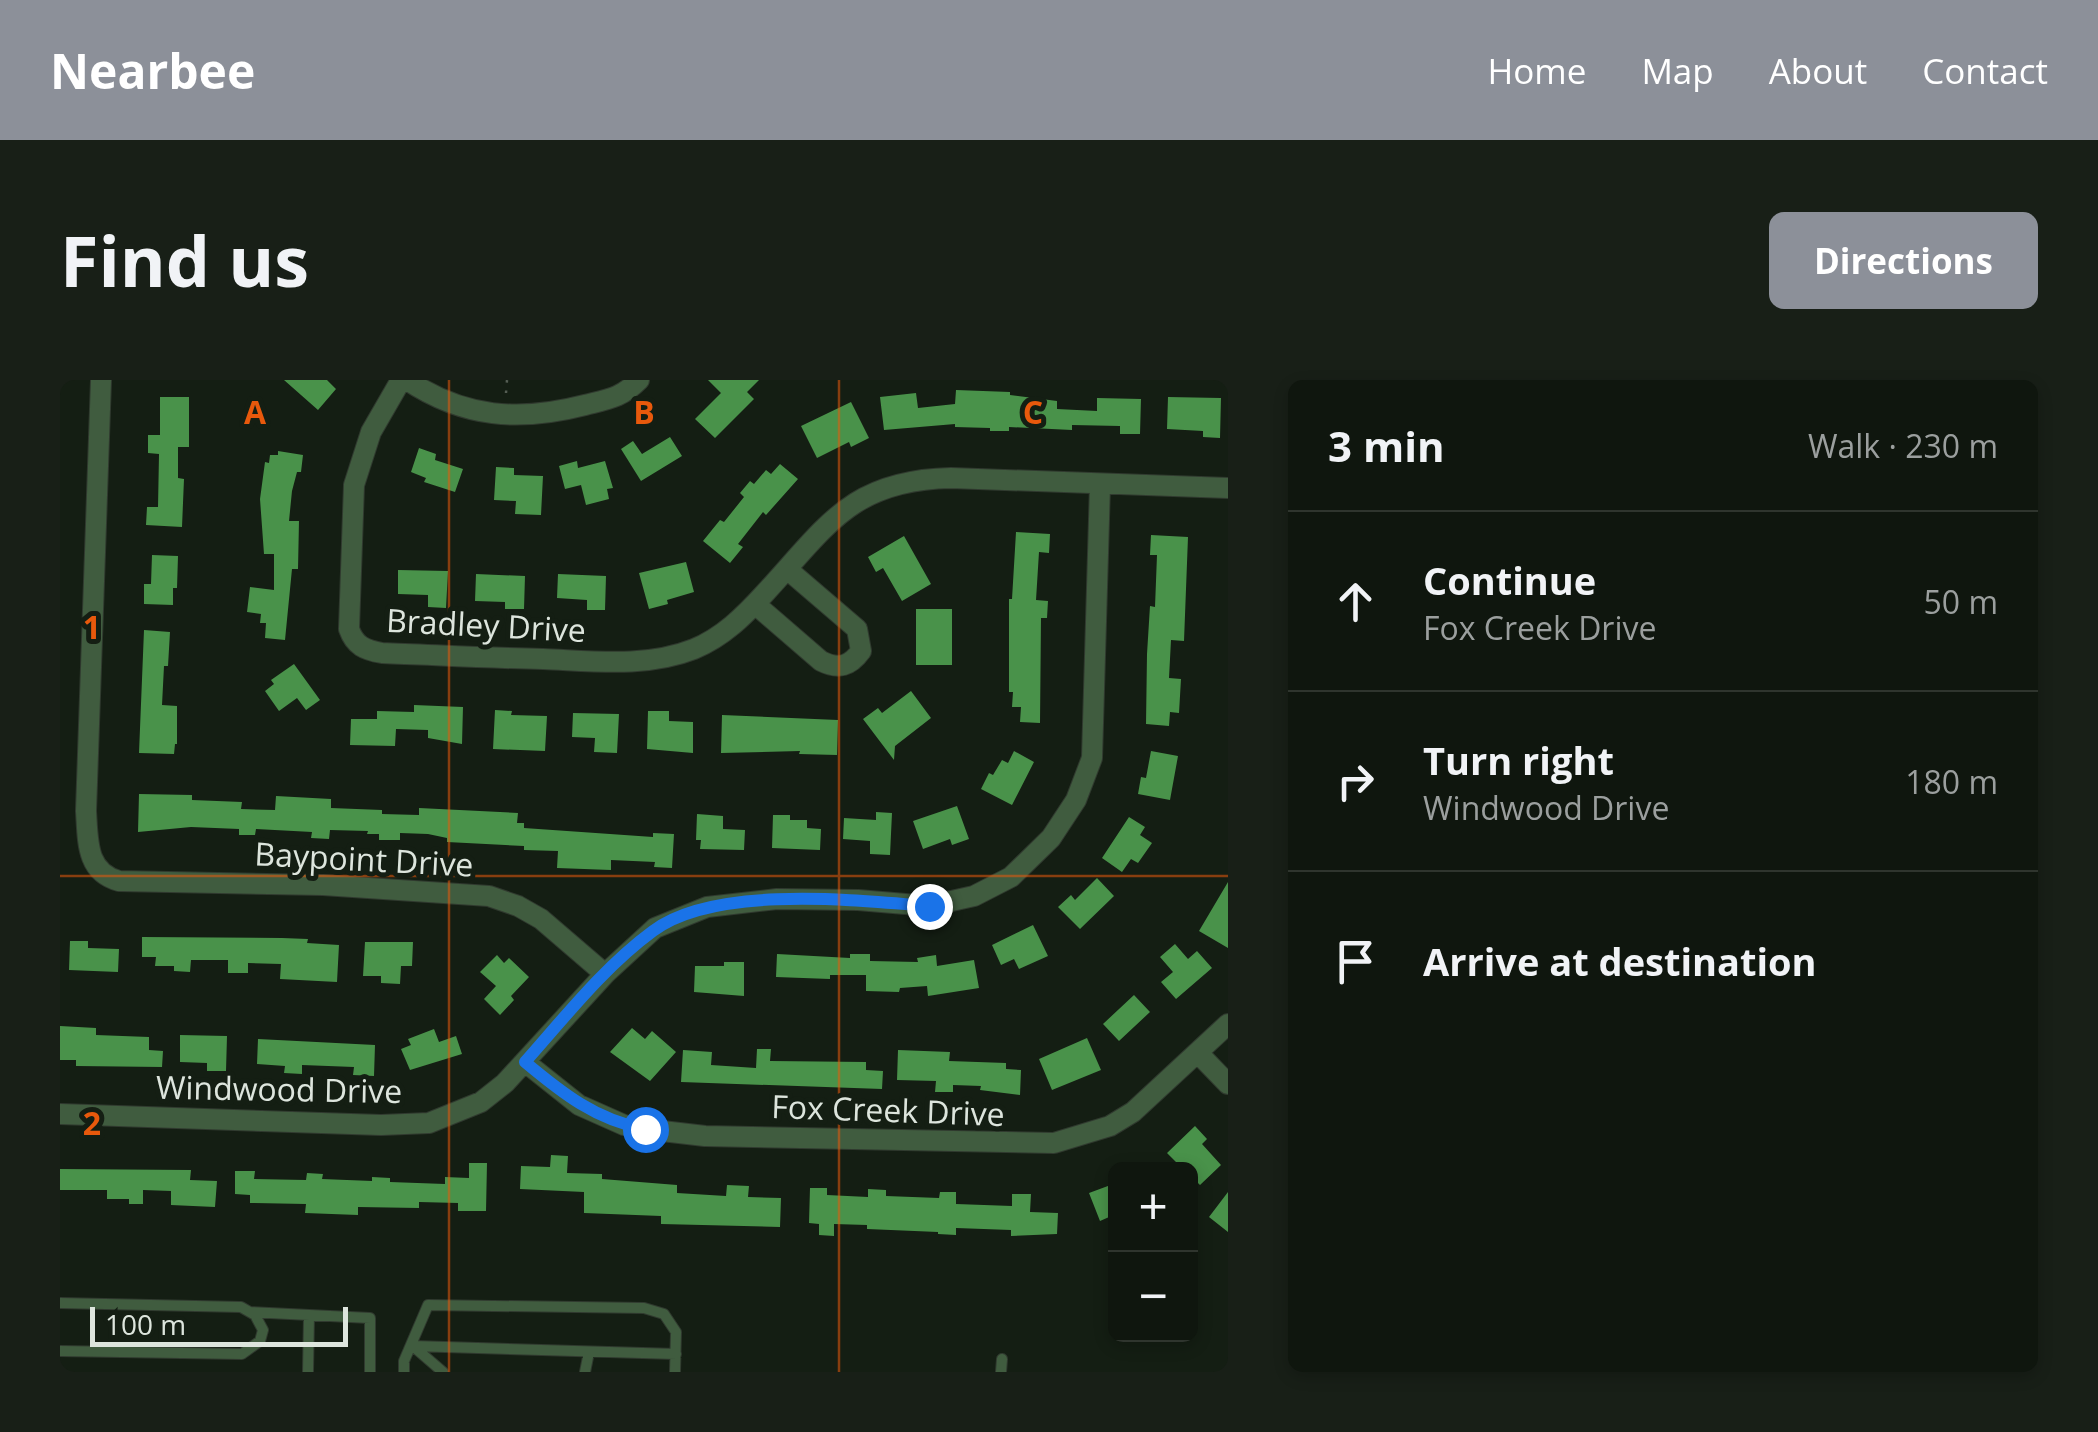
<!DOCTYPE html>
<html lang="en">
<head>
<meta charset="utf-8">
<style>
	:root { --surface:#0f160e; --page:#181f17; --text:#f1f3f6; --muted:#9b9f9e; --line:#2f352e; --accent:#8c9099 }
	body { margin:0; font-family:"Open Sans",sans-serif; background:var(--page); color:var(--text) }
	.controls { position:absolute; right:30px; bottom:30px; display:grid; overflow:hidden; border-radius:15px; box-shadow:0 5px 15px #0003 }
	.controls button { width:90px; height:90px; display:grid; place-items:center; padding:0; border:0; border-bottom:2px solid var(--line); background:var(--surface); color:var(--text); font:50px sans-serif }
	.scale { position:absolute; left:30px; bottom:25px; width:258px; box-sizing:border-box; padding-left:10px; border:5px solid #dde5dd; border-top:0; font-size:28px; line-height:35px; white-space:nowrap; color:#dde5dd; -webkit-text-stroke:8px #141e13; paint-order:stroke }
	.stop { position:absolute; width:30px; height:30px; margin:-22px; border:8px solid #1a73e8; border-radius:50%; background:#fff }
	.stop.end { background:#1a73e8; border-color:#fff; box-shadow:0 2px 10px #0008 }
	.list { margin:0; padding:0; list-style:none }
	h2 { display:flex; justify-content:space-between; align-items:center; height:130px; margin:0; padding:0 40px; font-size:42px }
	h2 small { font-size:32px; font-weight:400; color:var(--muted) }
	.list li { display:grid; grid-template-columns:65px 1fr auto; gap:30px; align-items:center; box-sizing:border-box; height:180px; padding:0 40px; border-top:2px solid var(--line) }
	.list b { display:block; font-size:38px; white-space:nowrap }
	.list p { margin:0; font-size:32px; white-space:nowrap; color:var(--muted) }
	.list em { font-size:32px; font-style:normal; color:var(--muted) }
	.icon { flex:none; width:55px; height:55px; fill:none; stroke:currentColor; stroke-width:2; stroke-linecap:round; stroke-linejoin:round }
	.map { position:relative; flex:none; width:1168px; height:992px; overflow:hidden; border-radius:15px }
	header { display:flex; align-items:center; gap:60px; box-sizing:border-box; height:140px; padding:0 50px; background:var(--accent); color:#fff }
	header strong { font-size:48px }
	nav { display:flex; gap:55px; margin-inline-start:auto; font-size:35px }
	.intro { display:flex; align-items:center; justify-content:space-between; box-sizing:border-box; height:240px; padding:0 60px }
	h1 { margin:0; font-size:70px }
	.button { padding:25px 45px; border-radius:15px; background:var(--accent); color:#fff; font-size:35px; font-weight:700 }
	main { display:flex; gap:60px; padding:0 60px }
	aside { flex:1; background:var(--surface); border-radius:15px; box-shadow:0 5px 15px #0003 }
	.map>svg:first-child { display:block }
</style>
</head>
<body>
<header>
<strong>Nearbee</strong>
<nav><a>Home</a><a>Map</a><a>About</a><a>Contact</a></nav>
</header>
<div class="intro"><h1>Find us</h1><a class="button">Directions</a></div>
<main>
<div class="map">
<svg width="1168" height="992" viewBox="0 0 1168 992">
	<rect width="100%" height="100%" fill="#141e13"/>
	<!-- building -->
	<path fill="#49924a" d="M224,0H267L276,9L258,30Z
		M648,0H699L687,12L694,19L655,58L635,39L661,13Z
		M896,10L950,12V15L997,21V29L1037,31V18L1081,19L1080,54H1060V46L1012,45V50L949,47V51H930V48L895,47V44L824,50L820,17L856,13L858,28L895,24Z
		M100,17H129V67H118V98L124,99L122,147L86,145L87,127H98L99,74L88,73V55H100Z
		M1108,17L1161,18L1160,58L1143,57V51L1107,49Z
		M791,22L809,58L791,67L789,62L757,78L741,46Z
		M610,57L622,76L581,101L561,69L573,61L582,74Z
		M359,68L376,74L375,80L403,89L395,112L364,102L366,98L351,92Z
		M218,71L243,75L241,92H237L232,111L229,141H239L238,189H232L225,260L205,258L206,243H200L201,234L187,232L190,207L214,210V174H204L200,119L205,82L209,83L210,75H218Z
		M517,81L518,88L545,81L553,108L547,109L549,119L526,125L521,105L505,109L499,86Z
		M720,84L738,99L706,135L703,132L678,164L683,167L670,183L643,161L660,140L664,142L684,117L680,113L690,101L694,104L706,90L711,94Z
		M436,87L454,88V95L483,96L481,135L455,134L456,121L434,120Z
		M956,152L990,154L989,173L979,172L976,220L988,221L987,238H981L980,343L960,342L961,327H952L953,312H949V219H952Z
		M1091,155L1128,157L1124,261L1111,260L1109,298L1121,299L1119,333L1110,332L1109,346L1086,344L1087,274L1090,226L1095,227L1097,175H1090Z
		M844,156L871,204L842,221L823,188L816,192L808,177Z
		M92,175L118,176L117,208H113V225L84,224V204H91Z
		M626,182L634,212L607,220L608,224L589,229L579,193Z
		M338,190L388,191L386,228L368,227V215L338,214Z
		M416,194L465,196L464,229H445V222L415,221Z
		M498,194L546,196L545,230H527V220L497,218Z
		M856,229H892V285H856Z
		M84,250L110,252L108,286H104L102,325L117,326V364H115L114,374L79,373Z
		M234,284L260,320L246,330L237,318L219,331L205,311L214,304L211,300Z
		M851,311L871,338L835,366L834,380L803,339L818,328L822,333Z
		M354,325L403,327L402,364L368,358V350L336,349L335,366L290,365L291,339H317V331L354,332Z
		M435,330L452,331L451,335L487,336L485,371L433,369Z
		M588,331H609V341L633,342V373L587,369Z
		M513,333L559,334L557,373L534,372L535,358L512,357Z
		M662,335L778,340L777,375L739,374L740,371L661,373Z
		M954,371L974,382L952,425L921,409L929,393L933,395L942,380L948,383Z
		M1091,371L1118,376L1110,420L1078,414L1081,397L1086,398Z
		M79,414L132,415V420L182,422L181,429L215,430L216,416L271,419V428L322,430V434L359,435V428L458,433L457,443H464V448L593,457V453L614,454L612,488L594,487L595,482L551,480V490L497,488L498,471L464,470V466L387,462V458L368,454L340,453V460H319V454H307L308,451L270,450L269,459L251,458L252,452L196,449L195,455H179V449L131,447L78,452Z
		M897,426L909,459L892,465L890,459L863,469L853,441Z
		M816,432L832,433L830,475L810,474V461L783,459L784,438L816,440Z
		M637,434L663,436V449L685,450L684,470L640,469L641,460H636Z
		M713,435H730V440H747V448L761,449L760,470L712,468Z
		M1069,437L1085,447L1080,455L1092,463L1078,483L1071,479L1062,492L1042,478Z
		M1037,498L1054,516L1020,549L998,527L1011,515L1015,520Z
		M1168,502V568L1139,551Z
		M973,545L988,576L959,589L954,579L941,585L932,565Z
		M82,557L222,558L248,559L247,563L279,565L277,602L220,599L221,584L188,583V593H168V580H131L130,592L114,591V586H95L96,577H82Z
		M10,561H28V568L59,569L58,592L9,590Z
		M305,562H353L352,586H341L340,604L321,603V596H303Z
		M1115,564L1128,579L1137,571L1152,588L1116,619L1101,602L1113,592L1100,577Z
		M717,574L790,578V574H810V581L858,582L857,578L876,575L877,586L914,580L919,608L868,616L867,606L840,608L839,612L806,611V595H770V599L716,597Z
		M437,575L444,583L449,578L469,597L451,616L454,620L440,635L424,619L436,606L420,592Z
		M664,582H684V616L634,612L635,586H664Z
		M1074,615L1090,632L1059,661L1043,644Z
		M0,646L36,648V655L89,657V670L103,671L102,687L16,686V680H0Z
		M572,648L585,659L592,651L616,672L590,701L550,672Z
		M374,649L379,662L396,656L402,674L350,690L341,669L351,665L348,659Z
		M120,655L167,656L166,691H147V683L120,682Z
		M1027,658L1041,690L992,710L979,679Z
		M198,659L315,665L314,696L293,695L294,687L242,685V694L224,693L225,686L197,684Z
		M697,669H711L710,681L806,682V690L823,691L822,709L621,702L623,670L652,672L651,685L696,688Z
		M838,670L890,672L889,681L946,683V689L961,690L960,715L920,710L921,706L893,705V712H875L876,701L837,700Z
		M1135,746L1147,759L1142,764L1161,785L1140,805L1130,795V790L1120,786L1107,773Z
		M491,775L508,776L507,793L542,794V799L617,805V813L666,816L667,805L689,806L688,817L721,818L720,847L601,844V836L524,833V812L460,809L461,786L490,787Z
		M409,783H427L426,831H398V823L359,822V828L298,827V835L245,833L246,824L190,823V815L175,814V791H195L194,799L246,800L247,793L263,794L262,799L312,801V797L330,798V802L385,804V797L409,798Z
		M0,789L131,790L130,800L157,801L155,827L111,825V811L83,810V824H69V819H47V810H0Z
		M1056,803V834L1040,841L1029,813Z
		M750,808H767V815L808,817V809L826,810V816L879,818L880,812H896V824L952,826V814H971L970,832L998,833L997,854L951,856V850L896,848V855L878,854V852L807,849V845L774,844V856L759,855V844L749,843Z
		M1168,812V852L1149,837Z"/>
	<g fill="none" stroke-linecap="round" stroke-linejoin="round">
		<defs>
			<path id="lane" d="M0,923L181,927L195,935L203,950L200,961L182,974L0,971
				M190,932L310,938V992
				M353,966L616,974
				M354,967L383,992
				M248,992L249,935
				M344,992V981L368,925L584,928L604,934L616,952L615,992
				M525,992L529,972
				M941,992L942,979"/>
			<path id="street" d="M41,0L26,431C28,461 26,492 59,501L263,505L429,516L458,526L481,539L545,594
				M341,0L311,52L294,105L289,249C295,266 305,270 322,273C376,275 429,278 483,279C533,281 586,288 634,269C663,257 684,236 705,213C767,146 791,100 891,98L1168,108
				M347,0C404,38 459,42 525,25C549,19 561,18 579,0
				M695,224L761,281C779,290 790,286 801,271L797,249L727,189
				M1138,673L1168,704
				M465,682L519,725L564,745L585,749L645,756L994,763L1050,746L1073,732L1168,644
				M0,734L321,745L369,743L421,722L445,703L545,594L595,548L647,527L717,519L798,520L869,526L914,516L951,497L991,458L1016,420L1032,378L1040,105"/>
		</defs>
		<!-- lane casing -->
		<use href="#lane" stroke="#303a2f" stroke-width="12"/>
		<!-- street casing -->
		<use href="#street" stroke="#303a2f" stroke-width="22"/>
		<!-- path -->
		<path stroke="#555e54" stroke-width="2.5" stroke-dasharray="2.5 8" stroke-linecap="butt" d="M446,13L447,0"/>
		<!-- lane -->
		<use href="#lane" stroke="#405c3f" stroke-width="10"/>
		<!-- street -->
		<use href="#street" stroke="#405c3f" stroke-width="20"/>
	</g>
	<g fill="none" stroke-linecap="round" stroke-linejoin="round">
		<!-- route -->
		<path stroke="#1a73e8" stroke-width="12" d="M585,749C536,740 502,713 465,682C505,637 544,587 593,551C654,505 795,520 869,526"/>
	</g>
	<!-- grid -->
	<path fill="none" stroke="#e8590c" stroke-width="2.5" stroke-opacity="0.55" d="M389,0V992M779,0V992M0,496H1168"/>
	<g text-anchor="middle" stroke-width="10" stroke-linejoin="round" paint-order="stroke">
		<!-- street labels -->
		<g font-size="32" fill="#dde5dd" stroke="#141e13">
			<text transform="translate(426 246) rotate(3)" y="11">Bradley Drive</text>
			<text transform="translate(304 480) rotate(3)" y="11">Baypoint Drive</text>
			<text transform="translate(219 710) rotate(1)" y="11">Windwood Drive</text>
			<text transform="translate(828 731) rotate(2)" y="11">Fox Creek Drive</text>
		</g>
	</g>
	<g font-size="32" text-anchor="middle" font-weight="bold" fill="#e8590c" stroke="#141e13" stroke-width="10" stroke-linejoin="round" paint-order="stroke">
		<text x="195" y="44">A</text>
		<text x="584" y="44">B</text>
		<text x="973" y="44">C</text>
		<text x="32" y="259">1</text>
		<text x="32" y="755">2</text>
	</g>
</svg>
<div class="controls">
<button>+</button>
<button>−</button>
</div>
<div class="scale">100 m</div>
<div class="stop" style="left:585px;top:749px"></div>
<div class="stop end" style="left:869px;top:526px"></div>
</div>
<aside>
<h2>3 min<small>Walk · 230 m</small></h2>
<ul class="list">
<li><svg class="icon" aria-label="ahead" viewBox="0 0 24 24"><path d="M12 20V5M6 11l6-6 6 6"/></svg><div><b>Continue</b><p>Fox Creek Drive</p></div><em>50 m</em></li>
<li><svg class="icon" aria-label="right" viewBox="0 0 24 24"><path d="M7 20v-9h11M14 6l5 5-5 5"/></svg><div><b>Turn right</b><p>Windwood Drive</p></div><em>180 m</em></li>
<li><svg class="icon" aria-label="arrive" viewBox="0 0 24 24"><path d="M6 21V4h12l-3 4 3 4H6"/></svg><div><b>Arrive at destination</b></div></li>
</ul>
</aside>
</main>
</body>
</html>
